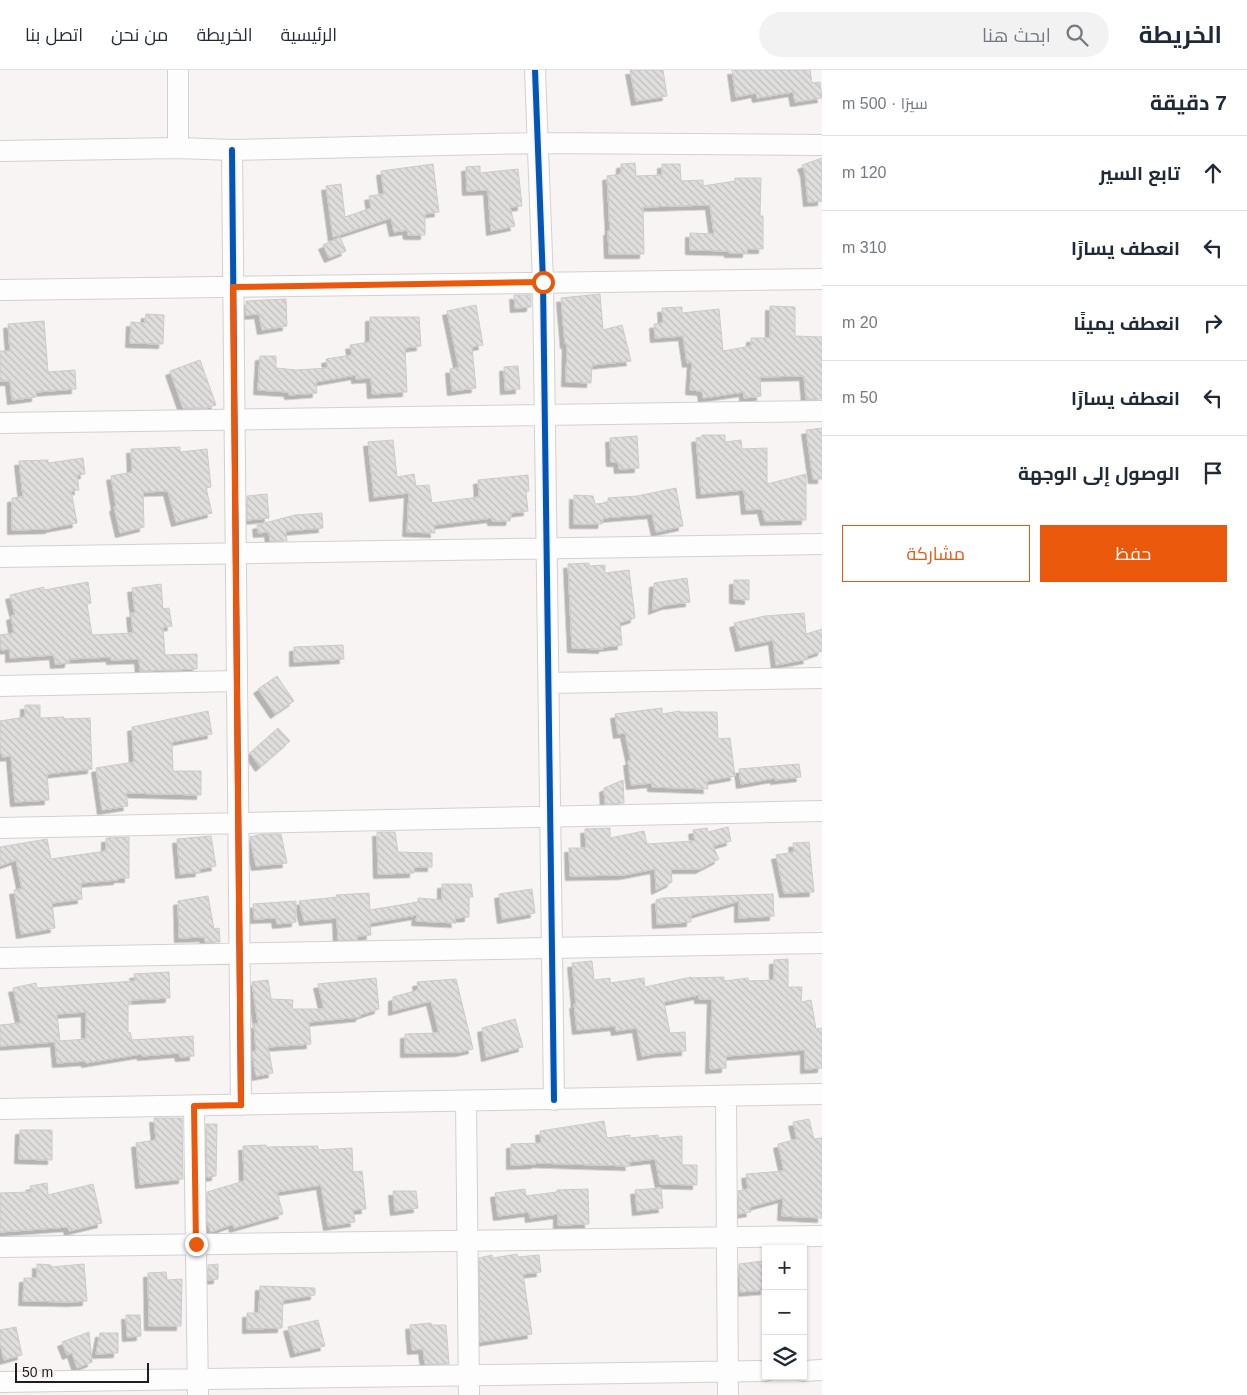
<!DOCTYPE html>
<html lang="ar">
<head>
<meta charset="utf-8">
<style>
	:root { --surface:#fff; --page:#f2f2f3; --text:#1f2937; --muted:#747a83; --line:#e0e1e3; --accent:#ea580c }
	body { margin:0; font-family:Helvetica,Cairo,sans-serif; background:var(--page); color:var(--text); direction:rtl }
	.controls { position:absolute; right:15px; bottom:15px; display:grid; overflow:hidden; border-radius:0px; box-shadow:0 1px 4px #0004 }
	.controls button { width:45px; height:45px; display:grid; place-items:center; padding:0; border:0; border-bottom:1px solid var(--line); background:var(--surface); color:var(--text); font:25px sans-serif }
	.scale { position:absolute; left:15px; bottom:12px; width:134px; box-sizing:border-box; padding-left:5px; border:2px solid #1f1d1d; border-top:0; font-size:14px; line-height:18px; white-space:nowrap; color:#1f1d1d; -webkit-text-stroke:4px #faf2f2; paint-order:stroke }
	.stop { position:absolute; width:15px; height:15px; margin:-11px; border:4px solid #ea580c; border-radius:50%; background:#fff }
	.stop.end { background:#ea580c; border-color:#fff; box-shadow:0 1px 5px #0008 }
	.list { margin:0; padding:0; list-style:none }
	h2 { display:flex; justify-content:space-between; align-items:center; height:65px; margin:0; padding:0 20px; font-size:21px }
	h2 small { font-size:16px; font-weight:400; color:var(--muted) }
	.list li { display:grid; grid-template-columns:32px 1fr auto; gap:15px; align-items:center; box-sizing:border-box; height:75px; padding:0 20px; border-top:1px solid var(--line) }
	.list b { display:block; font-size:19px; white-space:nowrap }
	.list em { font-size:16px; font-style:normal; color:var(--muted) }
	.actions { display:flex; gap:10px; padding:15px 20px }
	.actions a { flex:1; padding:11px 0; border:1px solid var(--accent); border-radius:0px; text-align:center; font-size:18px; color:var(--accent) }
	.actions .main { background:var(--accent); color:#fff }
	.icon { flex:none; width:28px; height:28px; fill:none; stroke:currentColor; stroke-width:2; stroke-linecap:round; stroke-linejoin:round }
	.map { position:relative; flex:none; width:822px; height:1325px; overflow:hidden; direction:ltr }
	header { display:flex; align-items:center; gap:30px; box-sizing:border-box; height:70px; padding:0 25px; background:var(--surface); border-bottom:1px solid var(--line) }
	header strong { font-size:24px }
	nav { display:flex; gap:28px; margin-inline-start:auto; font-size:18px }
	.search { width:350px; height:45px; background:var(--page); display:flex; align-items:center; gap:12px; box-sizing:border-box; padding:0 18px; border-radius:28px; color:var(--muted); font-size:19px }
	main { display:flex }
	aside { flex:1; background:var(--surface) }
	.map>svg:first-child { display:block }
</style>
</head>
<body>
<header>
<strong>الخريطة</strong>
<div class="search"><svg class="icon" aria-label="search" viewBox="0 0 24 24"><circle cx="10" cy="10" r="6"/><path d="M15 15l6 6"/></svg>ابحث هنا</div>
<nav><a>الرئيسية</a><a>الخريطة</a><a>من نحن</a><a>اتصل بنا</a></nav>
</header>
<main>
<aside>
<h2>7 دقيقة<small>سيرًا · 500 m</small></h2>
<ul class="list">
<li><svg class="icon" aria-label="ahead" viewBox="0 0 24 24"><path d="M12 20V5M6 11l6-6 6 6"/></svg><div><b>تابع السير</b></div><em>120 m</em></li>
<li><svg class="icon" aria-label="left" viewBox="0 0 24 24"><path d="M17 20v-9H6M10 6l-5 5 5 5"/></svg><div><b>انعطف يسارًا</b></div><em>310 m</em></li>
<li><svg class="icon" aria-label="right" viewBox="0 0 24 24"><path d="M7 20v-9h11M14 6l5 5-5 5"/></svg><div><b>انعطف يمينًا</b></div><em>20 m</em></li>
<li><svg class="icon" aria-label="left" viewBox="0 0 24 24"><path d="M17 20v-9H6M10 6l-5 5 5 5"/></svg><div><b>انعطف يسارًا</b></div><em>50 m</em></li>
<li><svg class="icon" aria-label="arrive" viewBox="0 0 24 24"><path d="M6 21V4h12l-3 4 3 4H6"/></svg><div><b>الوصول إلى الوجهة</b></div></li>
</ul>
<div class="actions"><a class="main">حفظ</a><a>مشاركة</a></div>
</aside>
<div class="map">
<svg width="822" height="1325" viewBox="0 0 822 1325">
	<defs>
		<pattern id="building-back-hatch" width="6" height="6" patternUnits="userSpaceOnUse" patternTransform="scale(1.25)"><rect width="6" height="6" fill="#e0dddd"/><path d="M-1 5l2 2M0 0l6 6M5-1l2 2" fill="none" stroke="#c0bdbd"/></pattern>
		<filter id="shadow"><feDropShadow dx="-4.5" dy="4.5" stdDeviation="0" flood-color="#0004"/></filter>
	</defs>
	<rect width="100%" height="100%" fill="#f8f4f4"/>
	<!-- building -->
	<path fill="url(#building-back-hatch)" stroke="#cdcaca" fill-rule="evenodd" filter="url(#shadow)" d="M630,0H663L667,26L636,31Z
		M732,0H810L812,13L820,12L822,28L795,32L793,22L757,28L756,23L736,27Z
		M822,88V131L808,132L805,102L802,95Z
		M635,93L636,106L662,105V94H680L681,111L703,110V116L735,111V108H761L760,146H763V179H747V183H729V181L690,180V163L714,164L710,135L643,137L644,184H609L608,161H610L607,106L621,104V94Z
		M433,94L439,142L425,144V165H408L407,160L394,162L391,148L333,167L326,116L341,114L345,147L371,138L369,126L384,124L381,101Z
		M480,96V103L518,99L522,136L510,137L515,156L491,161L488,120L467,121L466,97Z
		M340,167L346,181L329,188L323,175Z
		M600,224L603,260L622,255L631,291L592,295L591,313L566,312L567,274H565L561,228Z
		M514,225H531V237L515,238Z
		M286,229L287,256L262,260L259,244L246,245V231Z
		M476,235L483,275L472,277L476,318L452,321L450,299L459,298L447,241Z
		M770,236L795,237V266L822,267V329H806L804,306L760,307L761,326L744,328V322L703,328L702,321L690,320L692,292L687,293L683,266L655,268L654,254L663,253L662,238L682,237V243L719,239L723,281L751,276V268H770Z
		M146,244L164,245L163,274L130,273L131,252L145,253Z
		M370,247H419L421,276L405,278L407,322L372,324L371,308L356,309V305L316,312L317,323L289,325V322L258,320L260,286H276V298L296,300L328,298L326,289L352,285L350,275L370,272Z
		M44,251L48,302L75,300L76,319L36,322V327L12,330L10,311H0V281H10L8,254Z
		M200,290L216,335L206,338H183L170,301Z
		M518,296L520,319L505,320L504,297Z
		M822,358V409H813L806,360Z
		M702,365H725V372L741,370L742,379L767,378V414L806,404V450L765,451L762,439L746,440L744,420L701,424L696,368L702,367Z
		M637,366L639,398L619,399L618,392H611L610,368Z
		M393,370L397,407L414,404L416,416L429,415L432,433L479,427L478,410L528,405L529,421L526,422L528,441L511,443L510,451H492V448L434,455L435,463L407,462L409,423L374,427L368,372Z
		M180,377V382L207,379L211,417L206,418L212,443L176,452L168,421L143,422L144,457L120,463L114,437L116,436L111,406L132,402L131,379Z
		M83,388L85,404L77,405L79,420L71,421L77,453L50,458V459L12,460V428L23,427L19,391L48,390V393Z
		M676,418L683,456L656,462L652,444L603,448L602,454H574V425L593,426L595,434L608,433V428L637,426Z
		M267,424L269,448L247,450V426Z
		M322,443L323,458L286,461L287,471H270L269,462L258,463L257,455L295,445Z
		M589,493V496L605,495V503L629,500L635,548L620,553L622,575L603,577V579L572,578L568,494Z
		M687,508L690,532L666,535L653,540L654,513Z
		M734,510H749V530L734,529Z
		M88,512L91,533L87,534L92,565L133,563L131,543H135L132,518L161,514L163,539L169,538L172,556L163,557L165,585L197,584V599L140,601L139,589L111,590V587L69,589V593L55,594L54,585L10,588V579L1,580L0,565L14,563L11,546L15,545L10,525L44,517V520Z
		M804,543L806,564L822,559V581L807,586L808,589L776,595L773,570L740,577L734,553L765,546Z
		M343,575L344,589L294,592V577Z
		M277,606L294,631L275,644L258,619Z
		M25,635H40V648L64,647V649L90,648L92,699L47,704L49,730L15,732L11,686L2,687L0,677V651L25,647Z
		M662,638V644L680,641V642H717L718,669L730,668L735,706L707,711L708,719L652,717V713L631,715L628,691H631L625,663L618,664L615,644Z
		M208,641L212,664L172,672L173,701H201V725L126,723L128,736L102,740L96,698L134,692L132,657Z
		M278,658L290,671L260,697L250,683Z
		M799,694L801,707L775,710V708L741,714L739,699Z
		M623,710L624,733L605,734L604,718Z
		M728,757L731,771L713,776L719,789L700,799H671L672,812L656,820L655,799L624,805L570,806L569,778H586L585,759L610,758V768L644,761L647,774L695,771L693,760L707,758L708,762Z
		M377,762H395L398,782L432,783V797H414V803L378,804Z
		M263,764H281L287,793L256,796L250,767Z
		M211,766L216,796L199,799L200,802L180,804L177,769Z
		M129,767V808H118V810L81,813L82,829L52,833L55,858L21,864L14,820L22,819L16,790L0,796V777L47,769L51,789L106,781V768Z
		M809,772L814,822L784,823L776,785L794,782L793,773Z
		M442,814H471L473,827H469V847L455,848L456,853L416,851L417,845L370,853L371,865L357,866V870H338L337,848L304,851L299,831L337,827L336,825L369,823L370,840L418,832V828L442,830Z
		M532,819L535,843L502,849L499,824Z
		M773,824L774,846L739,848V831L691,845V852L657,854L656,830L663,828Z
		M208,826L214,859L219,858L220,872H205L204,867L179,868L178,831Z
		M296,831V852L277,854L276,848L254,849L253,834Z
		M788,889V917H802L801,932L811,930L816,959L822,958V998L805,999V980L726,986V998L710,999L712,929H699V925L664,932L670,963L685,962L686,981L658,983L642,986L637,958L616,961L615,956L577,960L574,934H576L572,893L592,891L594,910L610,908V913L644,908L645,917L691,907V908L724,907V911L748,908V911L774,910V890Z
		M169,902L170,928L131,930V934H128V963L130,962L132,970L193,966L194,986L180,987L179,983L142,986L141,984L86,993V991L57,993L55,972L0,976V955L21,953L13,918L36,913L37,918L135,911L134,904ZM86,942V969L60,971L57,944Z
		M376,908L379,939L360,945V947L309,952L311,974L268,977L273,1003L256,1006L252,982L256,981L254,954H258L252,912L268,910L271,929L293,930L292,939H324L318,914Z
		M456,909L473,979L460,982L405,983V964L439,963L431,931L393,941V927L418,920L417,912Z
		M515,949L523,977L486,987L482,958Z
		M154,1048H182L183,1109L140,1114L136,1073L156,1070Z
		M809,1049L814,1069L822,1068V1148L782,1146L783,1128L750,1137L751,1142L739,1144L738,1121L748,1119L746,1104L784,1101L778,1074L797,1069L793,1052Z
		M604,1051L607,1068L630,1065V1068L658,1065V1068L682,1066V1095H697V1115L660,1114L655,1089L629,1092L630,1096L536,1093V1094L511,1095V1074L541,1073L540,1061Z
		M206,1054H217L216,1106L207,1107Z
		M20,1060H52V1090L19,1089Z
		M266,1075V1077L318,1076V1080L352,1078L353,1102L362,1101L366,1139L353,1140L355,1152L328,1156L321,1115L277,1122L283,1144L234,1158L233,1154L211,1162L207,1152V1122L244,1111L243,1076Z
		M47,1113L48,1125L93,1114L102,1153L69,1161L68,1157L0,1162V1123L31,1122L30,1116Z
		M661,1118L663,1138L637,1141L635,1120Z
		M525,1119L526,1126L557,1122V1120L588,1119L589,1154L558,1155V1144L530,1148L529,1142L498,1146L495,1123Z
		M393,1121H416L418,1138L395,1141Z
		M517,1184L518,1187L539,1185L541,1202L523,1204L532,1264L480,1272L479,1188L492,1185L493,1188Z
		M763,1191L765,1220L740,1222L739,1194Z
		M37,1194L51,1195V1197L84,1194L87,1231L72,1232L23,1231L24,1208H37Z
		M218,1194V1209L208,1210V1195Z
		M166,1202L167,1210L182,1209L181,1256H149L148,1203Z
		M260,1216L315,1218V1225L283,1230L282,1258L247,1259V1243H259Z
		M126,1245H140L141,1266L127,1267Z
		M318,1250L325,1276L295,1283L288,1257Z
		M431,1253V1255H446L449,1294H425L423,1279L412,1280L410,1255Z
		M16,1257L22,1285L4,1290L0,1273V1260Z
		M89,1262L92,1292L77,1298L72,1283L67,1285L62,1272Z
		M100,1263H118V1283L96,1284Z"/>
	<g fill="none" stroke-linecap="round" stroke-linejoin="round">
		<defs>
			<path id="minor" d="M178,0V78
				M535,0L543,212L554,1030
				M232,80L241,1035
				M0,81L178,78L232,80L537,73L822,75
				M0,220L822,209
				M0,353L822,341
				M0,487L822,474
				M549,613L822,608
				M0,616L237,611
				M0,758L822,741
				M0,888L822,873
				M726,1027L728,1325
				M466,1031L469,1325
				M194,1036L198,1325
				M0,1039L822,1024
				M0,1177L822,1166
				M803,1301L822,1300
				M0,1312L766,1301"/>
		</defs>
		<!-- minor casing -->
		<use href="#minor" stroke="#d3d0d0" stroke-width="22"/>
		<!-- minor -->
		<use href="#minor" stroke="#fefdfd" stroke-width="20"/>
		<defs>
			<path id="cycleway" d="M535,0L543,212L554,1030
				M232,80L241,1035"/>
		</defs>
		<!-- cycleway casing -->
		<use href="#cycleway" stroke="#faf2f2" stroke-width="9"/>
		<!-- cycleway -->
		<use href="#cycleway" stroke="#0057b8" stroke-width="6"/>
	</g>
	<g fill="none" stroke-linecap="round" stroke-linejoin="round">
		<!-- route -->
		<path stroke="#ea580c" stroke-width="6" d="M196,1174L194,1036L241,1035L233,217L543,212"/>
	</g>
</svg>
<div class="controls">
<button>+</button>
<button>−</button>
<button><svg class="icon" aria-label="layers" viewBox="0 0 24 24"><path d="M12 4l9 5-9 5-9-5zM3 14l9 5 9-5"/></svg></button>
</div>
<div class="scale">50 m</div>
<div class="stop" style="left:543px;top:212px"></div>
<div class="stop end" style="left:196px;top:1174px"></div>
</div>
</main>
</body>
</html>
